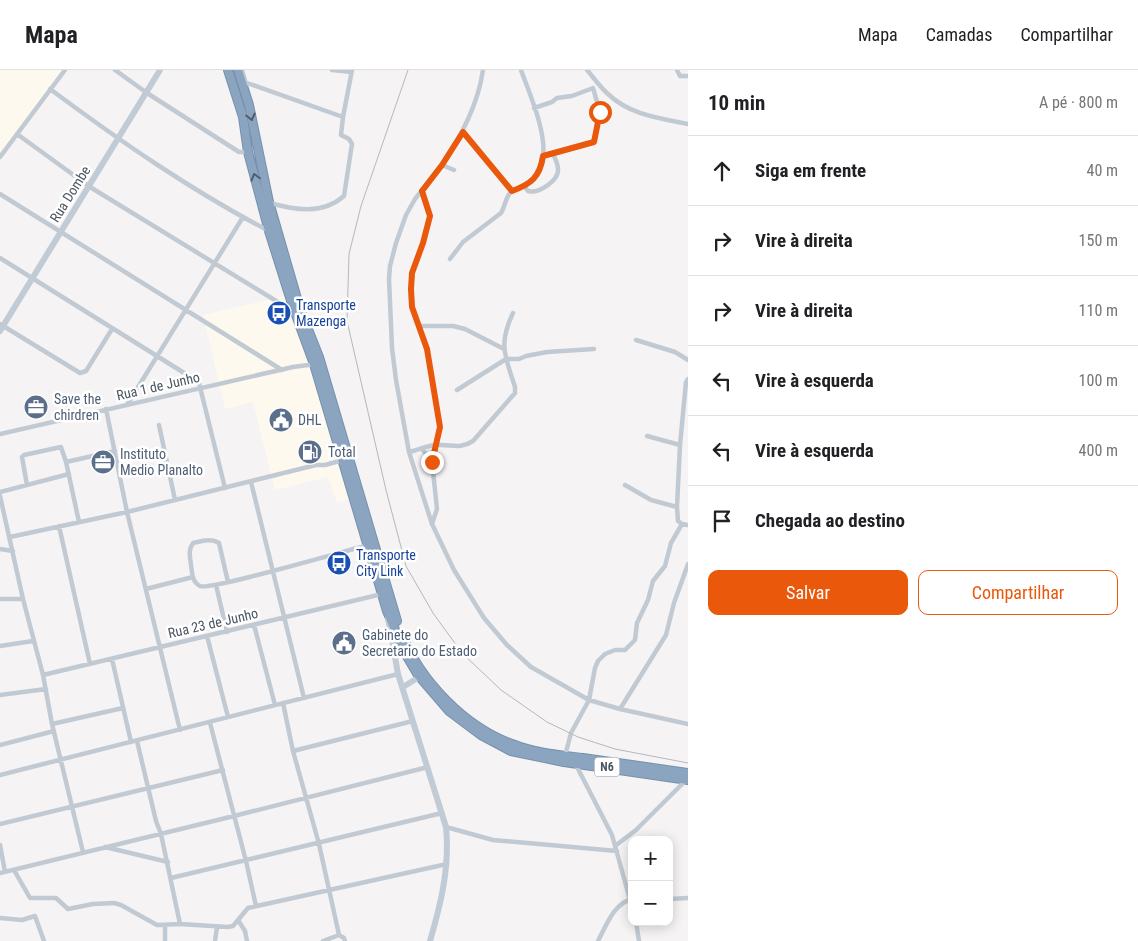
<!DOCTYPE html>
<html lang="pt">
<head>
<meta charset="utf-8">
<style>
	:root { --surface:#fff; --page:#f2f2f2; --text:#202124; --muted:#757577; --line:#e0e0e0; --accent:#ea580c }
	body { margin:0; font-family:"Roboto Condensed",sans-serif; background:var(--page); color:var(--text) }
	.controls { position:absolute; right:15px; bottom:15px; display:grid; overflow:hidden; border-radius:10px; box-shadow:0 2px 12px #0003 }
	.controls button { width:45px; height:45px; display:grid; place-items:center; padding:0; border:0; border-bottom:1px solid var(--line); background:var(--surface); color:var(--text); font:25px sans-serif }
	.stop { position:absolute; width:15px; height:15px; margin:-11px; border:4px solid #ea580c; border-radius:50%; background:#fff }
	.stop.end { background:#ea580c; border-color:#fff; box-shadow:0 1px 5px #0008 }
	.list { margin:0; padding:0; list-style:none }
	h2 { display:flex; justify-content:space-between; align-items:center; height:65px; margin:0; padding:0 20px; font-size:21px }
	h2 small { font-size:16px; font-weight:400; color:var(--muted) }
	.list li { display:grid; grid-template-columns:32px 1fr auto; gap:15px; align-items:center; box-sizing:border-box; height:70px; padding:0 20px; border-top:1px solid var(--line) }
	.list b { display:block; font-size:19px; white-space:nowrap }
	.list em { font-size:16px; font-style:normal; color:var(--muted) }
	.actions { display:flex; gap:10px; padding:15px 20px }
	.actions a { flex:1; padding:11px 0; border:1px solid var(--accent); border-radius:10px; text-align:center; font-size:18px; color:var(--accent) }
	.actions .main { background:var(--accent); color:#fff }
	.icon { flex:none; width:28px; height:28px; fill:none; stroke:currentColor; stroke-width:2; stroke-linecap:round; stroke-linejoin:round }
	.map { position:relative; flex:none; width:688px; height:871px; overflow:hidden }
	header { display:flex; align-items:center; gap:30px; box-sizing:border-box; height:70px; padding:0 25px; background:var(--surface); border-bottom:1px solid var(--line) }
	header strong { font-size:24px }
	nav { display:flex; gap:28px; margin-inline-start:auto; font-size:18px }
	main { display:flex }
	aside { flex:1; background:var(--surface) }
	.map>svg:first-child { display:block }
</style>
</head>
<body>
<header>
<strong>Mapa</strong>
<nav><a>Mapa</a><a>Camadas</a><a>Compartilhar</a></nav>
</header>
<main>
<div class="map">
<svg width="688" height="871" viewBox="0 0 688 871">
	<rect width="100%" height="100%" fill="#f5f3f3"/>
	<!-- commercial -->
	<path fill="#fdf9ef" d="M0,0H63L3,82L0,81Z
		M288,225L293,227L350,429L337,433L328,407L275,420L253,332L225,339L203,245Z"/>
	<g fill="none" stroke-linecap="round" stroke-linejoin="round">
		<defs>
			<path id="highway" d="M228,0L243,47L248,82L269,161L293,237L314,294L387,541L405,583L418,605L449,641L481,665L511,681L564,692L688,710
				M238,0L249,35L269,132L300,239L319,287L397,551
				M402,564C420,611 465,657 512,674C534,683 559,685 583,688C618,693 653,698 688,703"/>
		</defs>
		<!-- highway casing -->
		<use href="#highway" stroke="#7690ad" stroke-width="10"/>
		<!-- street -->
		<path stroke="#c1cad2" stroke-width="4.5" d="M115,0L147,23L239,82H248
			M242,0L246,14
			M332,0L351,2
			M587,0C594,8 600,17 608,24C630,45 659,48 688,54
			M677,0L680,6H688
			M247,13L343,47L352,0
			M50,19C120,71 192,121 269,161
			M534,38L552,32L557,28L572,26L593,18
			M463,62L512,121
			M17,64L90,117L286,237H293
			M553,84L594,72L600,42L593,18
			M0,87L65,0
			M442,95L415,129L406,145L396,173L390,196L389,209L392,278L396,310L409,382L432,454L454,500L484,548L507,575L531,597L589,630L620,639L688,654
			M454,100L442,95C461,66 478,35 483,0
			M525,117L528,121C538,124 559,111 558,99C558,94 555,88 553,84L543,86
			M421,121L430,146L423,173L412,203L411,219L412,237L427,279L440,357L432,392L437,439L432,454
			M0,124L282,300
			M270,133C295,140 322,145 344,126L352,74L349,69L341,65L343,47
			M0,188L197,311L199,313L225,418
			M450,189L463,172L501,143C505,137 505,129 510,123C516,116 527,118 533,110C536,105 540,98 542,93C549,67 530,25 521,0
			M0,254L80,303L86,301L112,259
			M419,256H453L465,259L504,279
			M636,270L675,282L688,290
			M688,309L686,312L680,375L677,437L678,451L682,454L688,455
			M457,320L506,289H519L526,286L547,282L594,279
			M127,335L243,147
			M106,339L127,442L180,660
			M159,355L175,430
			M0,364L293,297L316,294
			M647,366L680,375
			M422,379L432,392
			M409,382C418,380 428,375 437,375C452,374 459,380 473,371L515,323V317C505,286 498,274 513,243
			M66,392L115,381
			M251,412C268,484 287,556 304,628
			M27,415L22,387L24,385L61,377L66,392L79,452
			M625,415L651,430L677,437
			M0,422L69,404
			M0,426L23,529L43,605L52,654L83,782
			M59,456L90,594
			M10,467L127,442L316,395H325L343,390
			M0,479L13,481
			M228,512L219,473C211,468 202,471 193,473C188,480 190,487 191,495C192,502 192,512 200,516C209,521 347,480 369,475
			M216,515L227,562
			M146,519L193,507
			M0,529H23
			M254,555L275,635
			M207,566L228,647
			M0,576L33,571
			M112,589L131,672
			M43,605L382,524
			M0,625L46,619
			M283,633L293,681L319,774L339,865L344,868L345,871
			M620,639L666,565L674,533L688,494
			M210,653L246,791L256,836
			M52,654L123,638
			M137,671L156,751L161,764L180,854
			M0,675L54,661
			M293,681L413,651
			M565,686L571,663L589,630L595,598L598,591L605,584L615,580H625L635,570L637,553L648,530L653,511L665,496L671,473L682,454
			M575,693L612,765L632,837
			M0,705L398,604
			M0,754L223,700
			M446,757L493,770L617,781
			M0,775L5,802
			M615,776L636,760L687,709
			M105,777L168,792
			M14,800L30,828H56L68,839L93,834L114,833L121,835L157,855L180,854L228,857L233,856L248,838L447,794
			M0,803L234,746L428,697
			M171,808L442,743
			M669,829L688,828
			M0,848L22,850L35,846L44,871
			M238,850L245,861L247,871
			M636,852L639,871
			M165,871V856
			M215,871L217,857
			M323,871L339,865
			M598,871C606,856 614,833 632,829"/>
		<!-- secondary -->
		<path stroke="#c1cbd6" stroke-width="6" d="M0,261L160,0
			M388,548L398,604L446,757C450,797 441,833 430,871
			M403,617L419,607"/>
		<!-- highway -->
		<use href="#highway" stroke="#8ba5c1" stroke-width="8"/>
		<!-- rail -->
		<path stroke="#b5b8bd" stroke-width="1" d="M408,0L361,136L349,184L347,251L386,420L406,496L433,543L462,583L501,620L547,652L578,667L615,679L688,693"/>
	</g>
	<!-- one-way arrows -->
	<defs><path id="oneway-chevron" d="M-2-3.5L2.5 0L-2 3.5" fill="none" stroke-width="1.6" stroke-linecap="round" stroke-linejoin="round" transform="scale(1.25)"/></defs>
	<g stroke="#505e6b">
		<use href="#oneway-chevron" transform="translate(251 47) rotate(77)"/>
		<use href="#oneway-chevron" transform="translate(255 107) rotate(-105)"/>
	</g>
	<g fill="none" stroke-linecap="round" stroke-linejoin="round">
		<!-- route -->
		<path stroke="#ea580c" stroke-width="6" d="M432,392L440,357L427,279L412,237L411,219L412,203L423,173L430,146L422,121L442,95L463,62L512,121C531,114 540,107 543,86L594,72L600,42"/>
	</g>
	<!-- icons -->
	<defs>
		<symbol id="bus-disc" viewBox="-11 -11 22 22"><circle r="9.5" fill="#1a4fb4" stroke="#fff"/><path d="M-5-6H5V4H4V6H2V4H-2V6H-4V4H-5ZM-3.5-4V0h7V-4ZM-3.5 1.2v1.5H-2V1.2ZM2 1.2v1.5H3.5V1.2Z" fill="#fff"/></symbol>
		<symbol id="office-disc" viewBox="-11 -11 22 22"><circle r="9.5" fill="#5c6f8a" stroke="#fff"/><path d="M-6-3h4V-5.5h4V-3h4V5H-6ZM-1-4.5V-3h2v-1.5ZM-6 0V1H6V0Z" fill="#fff"/></symbol>
		<symbol id="civic-disc" viewBox="-11 -11 22 22"><circle r="9.5" fill="#5c6f8a" stroke="#fff"/><path d="M-.6-6.5H3V-4.5H.6V-3L4-1V1h2V6H-6V1h2V-1L-.6-3ZM-1.2 2.5V6h2.4V2.5Z" fill="#fff"/></symbol>
		<symbol id="fuel-disc" viewBox="-11 -11 22 22"><circle r="9.5" fill="#5c6f8a" stroke="#fff"/><path d="M-5.5-6h7V0h2V4h1.3V-2.5L3-4.5l.8-.8L6-3V5H2.5V1h-1V6h-7ZM-4.2-4.7v3.2H.2V-4.7Z" fill="#fff"/></symbol>
	</defs>
	<g fill-rule="evenodd">
		<use href="#bus-disc" x="265" y="229" width="28" height="28"/>
		<use href="#office-disc" x="22" y="323" width="28" height="28"/>
		<use href="#civic-disc" x="267" y="336" width="28" height="28"/>
		<use href="#fuel-disc" x="296" y="368" width="28" height="28"/>
		<use href="#office-disc" x="89" y="378" width="28" height="28"/>
		<use href="#bus-disc" x="325" y="479" width="28" height="28"/>
		<use href="#civic-disc" x="330" y="559" width="28" height="28"/>
	</g>
	<g text-anchor="middle" stroke-width="5" stroke-linejoin="round" paint-order="stroke">
		<!-- shield labels -->
		<rect fill="#fff" stroke="#808990" stroke-width="1" x="594.5" y="687.5" width="25" height="19" rx="4"/>
		<g font-size="12" font-weight="bold" fill="#4a5661">
			<text x="607" y="701">N6</text>
		</g>
		<!-- street labels -->
		<g font-size="14" fill="#4a5661" stroke="#fff">
			<text transform="translate(70 124) rotate(-58)" y="5">Rua Dombe</text>
			<text transform="translate(158 316) rotate(-13)" y="5">Rua 1 de Junho</text>
			<text transform="translate(213 553) rotate(-13)" y="5">Rua 23 de Junho</text>
		</g>
		<!-- transit labels -->
		<g font-size="14" fill="#164399" stroke="#fff" text-anchor="start">
			<text x="296" y="240">Transporte<tspan x="296" dy="16">Mazenga</tspan></text>
			<text x="356" y="490">Transporte<tspan x="356" dy="16">City Link</tspan></text>
		</g>
		<!-- service labels -->
		<g font-size="14" fill="#4e5e75" stroke="#fff" text-anchor="start">
			<text x="54" y="334">Save the<tspan x="54" dy="16">chirdren</tspan></text>
			<text x="298" y="355">DHL</text>
			<text x="328" y="387">Total</text>
			<text x="120" y="389">Instituto<tspan x="120" dy="16">Medio Planalto</tspan></text>
			<text x="362" y="570">Gabinete do<tspan x="362" dy="16">Secretario do Estado</tspan></text>
		</g>
	</g>
</svg>
<div class="controls">
<button>+</button>
<button>−</button>
</div>
<div class="stop" style="left:600px;top:42px"></div>
<div class="stop end" style="left:432px;top:392px"></div>
</div>
<aside>
<h2>10 min<small>A pé · 800 m</small></h2>
<ul class="list">
<li><svg class="icon" aria-label="ahead" viewBox="0 0 24 24"><path d="M12 20V5M6 11l6-6 6 6"/></svg><div><b>Siga em frente</b></div><em>40 m</em></li>
<li><svg class="icon" aria-label="right" viewBox="0 0 24 24"><path d="M7 20v-9h11M14 6l5 5-5 5"/></svg><div><b>Vire à direita</b></div><em>150 m</em></li>
<li><svg class="icon" aria-label="right" viewBox="0 0 24 24"><path d="M7 20v-9h11M14 6l5 5-5 5"/></svg><div><b>Vire à direita</b></div><em>110 m</em></li>
<li><svg class="icon" aria-label="left" viewBox="0 0 24 24"><path d="M17 20v-9H6M10 6l-5 5 5 5"/></svg><div><b>Vire à esquerda</b></div><em>100 m</em></li>
<li><svg class="icon" aria-label="left" viewBox="0 0 24 24"><path d="M17 20v-9H6M10 6l-5 5 5 5"/></svg><div><b>Vire à esquerda</b></div><em>400 m</em></li>
<li><svg class="icon" aria-label="arrive" viewBox="0 0 24 24"><path d="M6 21V4h12l-3 4 3 4H6"/></svg><div><b>Chegada ao destino</b></div></li>
</ul>
<div class="actions"><a class="main">Salvar</a><a>Compartilhar</a></div>
</aside>
</main>
</body>
</html>
